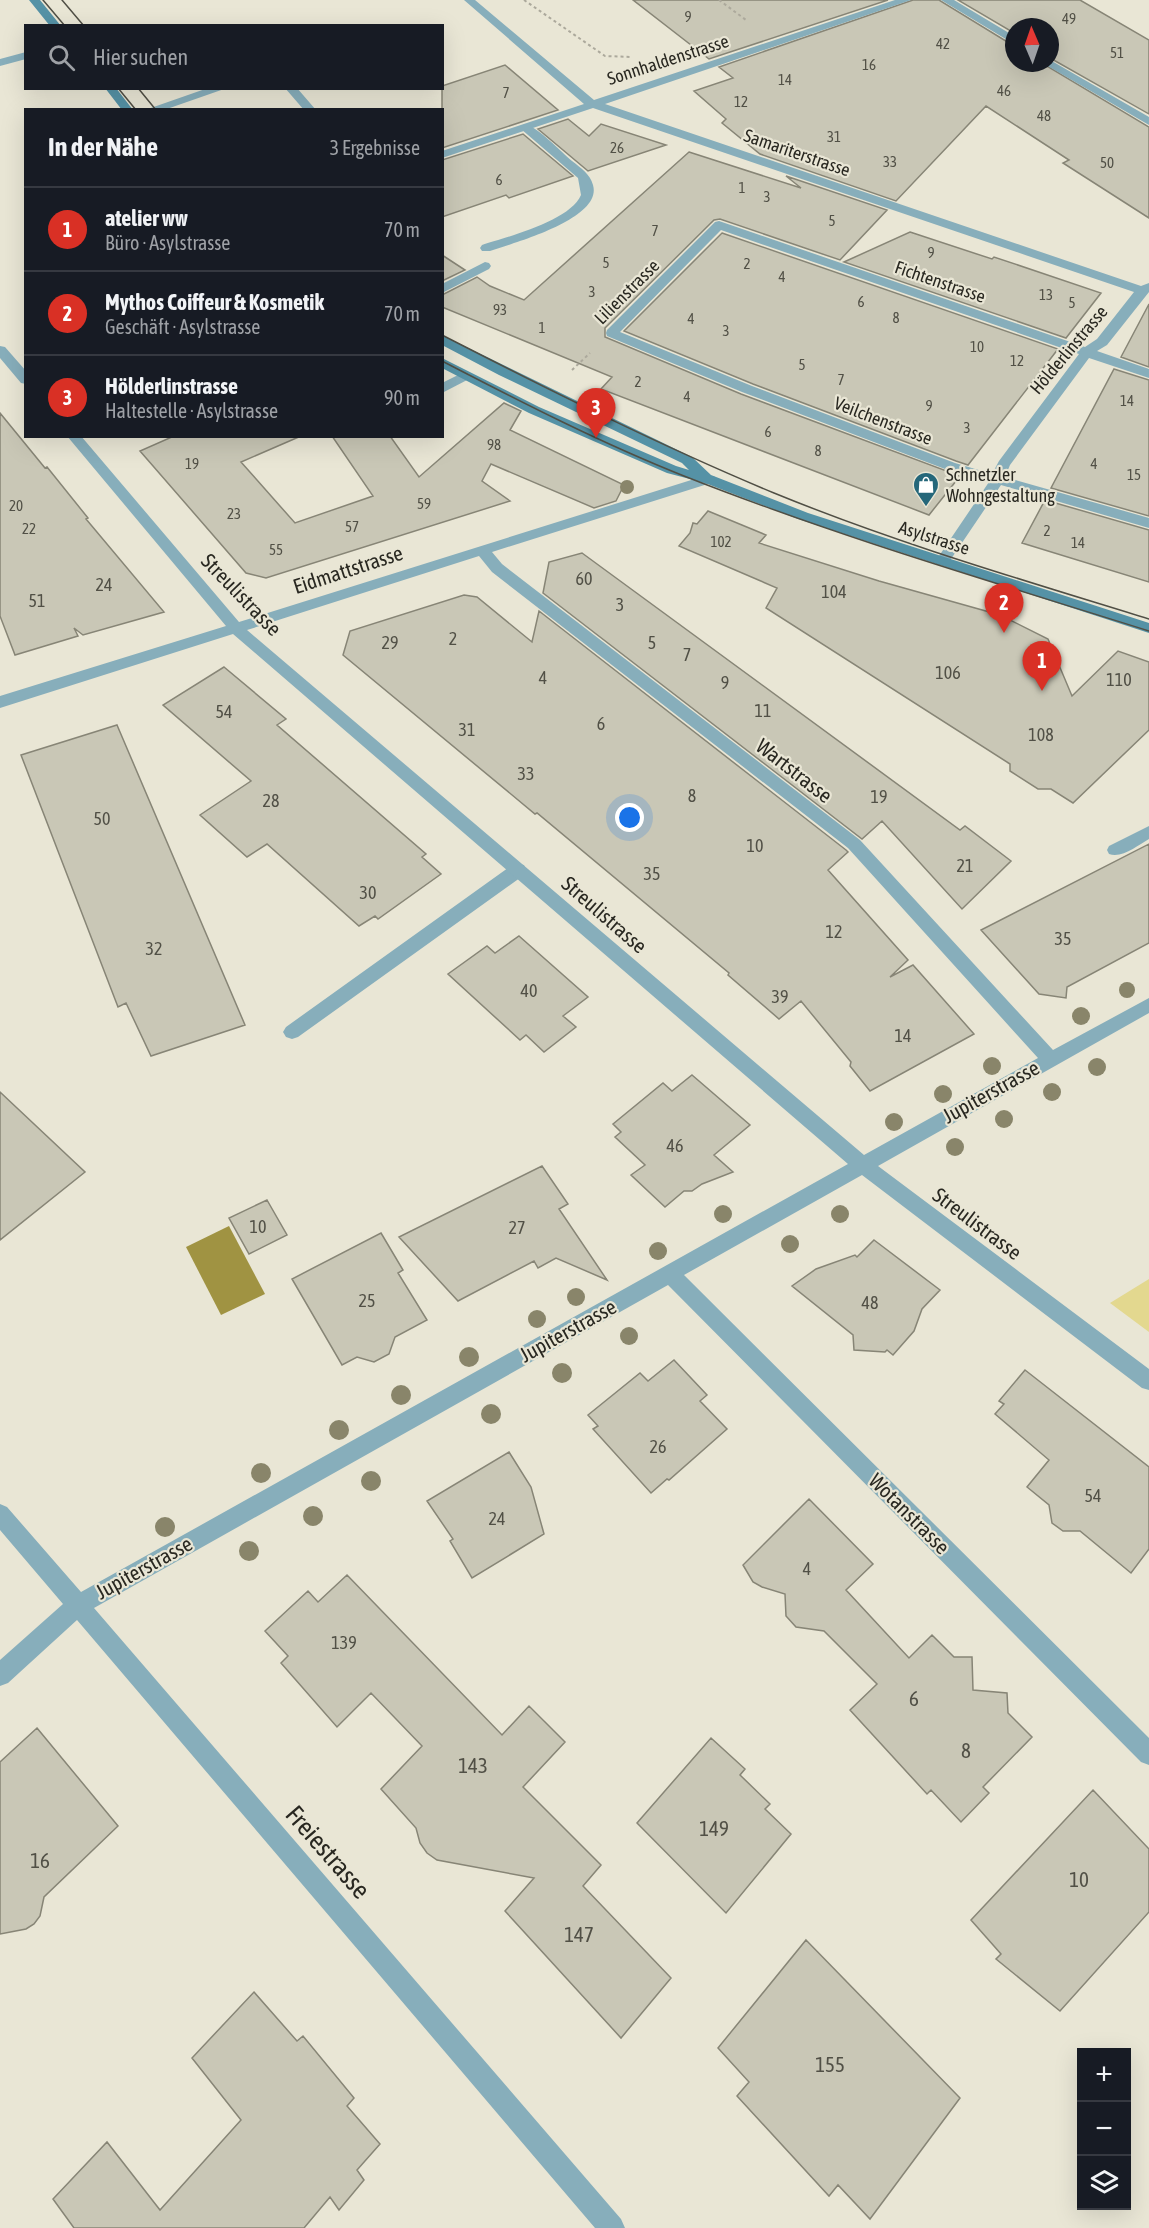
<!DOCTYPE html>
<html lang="de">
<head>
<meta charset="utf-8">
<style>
	:root { --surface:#171b24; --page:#242831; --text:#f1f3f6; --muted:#9ea1a6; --line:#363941; --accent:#d93025 }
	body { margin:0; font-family:"Asap Condensed",sans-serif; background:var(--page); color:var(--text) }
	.controls { position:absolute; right:18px; bottom:18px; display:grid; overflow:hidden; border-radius:0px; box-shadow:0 6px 24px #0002 }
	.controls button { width:54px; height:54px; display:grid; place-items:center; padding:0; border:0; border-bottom:2px solid var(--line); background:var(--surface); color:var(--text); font:30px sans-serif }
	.compass { position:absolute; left:1005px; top:18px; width:54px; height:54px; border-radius:50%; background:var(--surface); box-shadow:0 6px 24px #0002; rotate:358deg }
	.you { position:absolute; left:630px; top:818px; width:21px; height:21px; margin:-15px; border:4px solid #fff; border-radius:50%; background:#1a73e8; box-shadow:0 0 0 9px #1a73e833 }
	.badge { display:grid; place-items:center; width:39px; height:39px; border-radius:50%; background:var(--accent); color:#fff; font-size:20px; font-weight:700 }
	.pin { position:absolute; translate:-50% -50px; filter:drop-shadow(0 2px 3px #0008) }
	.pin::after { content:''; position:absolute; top:32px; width:21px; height:18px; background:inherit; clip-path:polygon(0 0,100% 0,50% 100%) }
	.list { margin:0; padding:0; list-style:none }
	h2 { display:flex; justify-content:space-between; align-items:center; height:78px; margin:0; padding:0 24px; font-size:26px }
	h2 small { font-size:20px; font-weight:400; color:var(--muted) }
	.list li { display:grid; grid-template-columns:39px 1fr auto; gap:18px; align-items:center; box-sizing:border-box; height:84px; padding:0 24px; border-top:2px solid var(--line) }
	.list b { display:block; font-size:22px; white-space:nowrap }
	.list p { margin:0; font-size:20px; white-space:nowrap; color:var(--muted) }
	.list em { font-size:20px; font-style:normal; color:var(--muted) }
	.icon { flex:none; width:33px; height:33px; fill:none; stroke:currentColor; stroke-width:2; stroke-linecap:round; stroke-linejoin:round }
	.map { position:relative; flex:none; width:1149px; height:2228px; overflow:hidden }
	.search { position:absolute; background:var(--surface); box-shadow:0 6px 24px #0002; left:24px; top:24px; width:420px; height:66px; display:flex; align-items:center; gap:15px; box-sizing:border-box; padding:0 21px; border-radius:0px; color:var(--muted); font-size:22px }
	.panel { position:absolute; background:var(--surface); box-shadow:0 6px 24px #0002; left:24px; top:108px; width:420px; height:330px; border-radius:0px }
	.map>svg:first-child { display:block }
</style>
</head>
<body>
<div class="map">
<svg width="1149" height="2228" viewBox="0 0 1149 2228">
	<rect width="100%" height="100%" fill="#e9e6d5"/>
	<!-- green -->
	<path fill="#e3d88f" d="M1149,1279V1332L1110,1303Z"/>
	<!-- water -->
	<path fill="#a09342" d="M229,1226L265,1294L221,1315L186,1247Z"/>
	<!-- building -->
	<path fill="#c9c7b6" stroke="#878576" stroke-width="1.5" d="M633,0H888L709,59Z
		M913,0H939L1014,46V63H1042L1149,127V218L1063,163L1069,160L986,106L896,201L760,154L722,123L726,119L694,91L733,78L719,67Z
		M958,0H1080L1149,40V114L1050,58V27H1014V33Z
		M505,65L558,110L442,148V86Z
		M568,119L589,136L601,124L666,145L588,171L538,129Z
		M523,134L573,176L509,198L506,195L442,217V160Z
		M689,152L801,188L786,176L887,210L840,260L720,219L714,220L605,328V337L741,394L960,476L929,515L601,389L612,377L442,307V295L477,277L490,286L524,300Z
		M910,232L992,259L994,257L1101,293L1066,338L844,262Z
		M722,233L1058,349L968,465L956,461L753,384L624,331Z
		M442,255L465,270L442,281Z
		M1149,304V367L1121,357Z
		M1114,369L1149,380V516L1051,488Z
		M504,403L521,411L510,430L624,485L616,501L594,508L491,464L482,481L510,501L266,578L246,573L140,451L174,436H301L241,462L295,523L373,496L332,436H390L419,477Z
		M0,413L45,468L47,467L88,518L86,519L164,612L83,635L74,628L78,636L15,655L0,616Z
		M1045,500L1149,530V582L1022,543Z
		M708,511L766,535L759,543L879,581L1000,615L1048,639L1072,696L1118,651L1149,662V730L1073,803L1051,789H1038L1010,771V764L766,608L777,588L679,546L690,533L693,523L697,524Z
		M582,553L960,830L965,826L1011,861L962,909L882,821L862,839L543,593L549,562Z
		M464,595L477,597L532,642L539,611L846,850L848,852L828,870L908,960L890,977L913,965L974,1034L870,1091L850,1066L851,1062L801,1001L779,1019L728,975L729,973L537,813L535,814L343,655L350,631Z
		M224,667L286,719L277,725L426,854L422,857L441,874L378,919L375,916L359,926L267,844L247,857L200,815L251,781L163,705Z
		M117,725L245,1025L151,1056L126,1003L118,1007L21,755Z
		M1149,844V943L1067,987L1066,998L1039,994L981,930Z
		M519,936L588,997L563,1016L576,1027L544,1052L526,1035L520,1040L448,974L487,946L495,953Z
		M692,1075L750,1125L714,1155L733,1172L702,1184L692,1191H684L665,1207L631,1175L645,1165L615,1137L621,1132L613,1124L663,1083L672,1091Z
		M0,1092L85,1172L0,1240Z
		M542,1166L568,1204L559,1209L607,1280L556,1258L538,1268L534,1261L458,1301L399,1237Z
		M267,1200L287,1235L249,1254L229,1218Z
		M381,1233L403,1270L398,1273L427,1320L395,1337L389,1354L374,1362L357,1357L342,1365L292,1279Z
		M874,1240L940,1290L922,1309L914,1331L893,1355L887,1350L885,1352L854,1350L853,1335L792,1286L816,1269L855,1255L857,1257Z
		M674,1360L707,1395L700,1401L727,1429L669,1480L667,1479L651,1493L593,1429L598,1426L588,1415L640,1373L648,1381Z
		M1025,1370L1149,1467V1549L1131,1573L1080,1531H1063L1052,1523L1049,1505L1027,1487L1049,1460L995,1414L1004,1404L999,1401Z
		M509,1452L531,1487L544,1534L472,1578L450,1541L453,1539L427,1501Z
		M809,1499L873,1564L846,1590L909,1658L932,1635L954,1657H972L973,1690L1007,1693L1008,1713L1032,1737L983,1787L989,1793L961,1822L931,1790L927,1794L850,1710L877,1684L824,1631L796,1627L786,1616L785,1594L762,1587L753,1582L743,1565Z
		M347,1575L502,1735L529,1706L565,1742L523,1787L601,1865L583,1886L671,1978L621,2038L505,1911L534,1878L437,1860L427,1853L420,1843L416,1828L381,1789L422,1746L371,1693L337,1727L281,1663L288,1656L265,1631L308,1591L318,1602Z
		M37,1728L118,1826L44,1897L40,1916L34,1924L26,1929L0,1934V1762Z
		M711,1738L745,1769L740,1775L770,1804L765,1809L791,1834L726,1913L637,1823Z
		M1093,1790L1149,1849V1912L1060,2011L996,1959L1001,1954L971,1920Z
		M806,1940L960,2098L870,2219L838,2185L829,2196L737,2096L749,2082L718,2048Z
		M254,1992L297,2041L303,2036L354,2098L347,2106L380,2144L357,2170L364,2180L339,2210L330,2197L304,2228H74L53,2199L107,2142L160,2210L241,2120L192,2058Z"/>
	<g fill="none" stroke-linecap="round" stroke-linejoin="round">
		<!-- path -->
		<path stroke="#aca99c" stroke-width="2" stroke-dasharray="3 3" stroke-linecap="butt" d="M524,0L605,56L632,57
			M719,0L746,20
			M572,370L590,353"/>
		<!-- lane -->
		<path fill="#87aebb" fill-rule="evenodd" d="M208,88H227L164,110H145Z
			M285,88H297L316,110H304Z
			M525,124C539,128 560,151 572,161C581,168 590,174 593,185C603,219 513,243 490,251H482L480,248L482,245C507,237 570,221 581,195L578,178L521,129L519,127Z
			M485,262L489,263L491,266L489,269L442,293V284Z
			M466,371L473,375L471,378L442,393V383Z
			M1149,826V839C1138,845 1122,859 1109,854L1107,850L1109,846Z
			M518,864L524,865L526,870L524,875L298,1037L292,1039L286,1037L283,1032L286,1027L512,865Z"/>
		<!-- street -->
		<path fill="#87aebb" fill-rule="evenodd" d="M464,0H475L594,100L895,0H911L605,104L1141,286L1149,283V292L1107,345L1097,351L1149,369V378L1089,358L1010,465L1005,477L1149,518V528L1001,485L947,565H937L935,562L937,559L989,482L945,469L742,392L607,336L606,333L607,330L715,222L719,221L1085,347L1097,339L1134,292L593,108L442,158V151L584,104ZM721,230L1079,354L999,461L992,474L955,463L752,386L620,332Z
			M941,0H954L1014,36V44Z
			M26,52V59L0,66V59Z
			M1050,60L1149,117V125L1046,65L1044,63H1050Z
			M0,346L5,347L26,371V384L21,383L0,358Z
			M67,436H81L239,622L704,476H714L716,479L714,482L492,552L502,564L860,840L1053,1050L1149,998V1013L878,1166L1149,1369V1390L1142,1388L862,1175L684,1275L1149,1738V1765L1141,1762L668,1285L94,1608L621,2219L625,2228H595L77,1620L8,1683L0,1686V1660L63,1604L0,1530V1504L7,1507L81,1592L848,1164L233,634L0,708V696L226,626ZM479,556L492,572L848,848L1038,1058L864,1155L247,630Z"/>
		<!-- secondary -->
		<path fill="#5592a6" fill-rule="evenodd" d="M29,0H40L61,26H50Z
			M105,88H116L133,110H122Z
			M442,335L692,457L711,475L808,513L1149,623V633L798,519L705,483L667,473L529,413L442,368V358L539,407L676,466L689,470L682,463L499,375L442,345Z"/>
		<!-- tram -->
		<path stroke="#504f45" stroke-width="1.5" d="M43,0L65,26
			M62,0L84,26
			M118,88L136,110
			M138,88L156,110
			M442,335C551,391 661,446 774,493C896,543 1023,580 1149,619
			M442,361C521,402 601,443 684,476C836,536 993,582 1149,631"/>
	</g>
	<!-- trees -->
	<g fill="#89856a">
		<circle cx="627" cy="487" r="7"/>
		<circle cx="1127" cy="990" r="8"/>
		<circle cx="1081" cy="1016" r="9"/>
		<circle cx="992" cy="1066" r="9"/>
		<circle cx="1097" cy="1067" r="9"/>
		<circle cx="1052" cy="1092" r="9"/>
		<circle cx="943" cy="1094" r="9"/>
		<circle cx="1004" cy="1119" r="9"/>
		<circle cx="894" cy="1122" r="9"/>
		<circle cx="955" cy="1147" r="9"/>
		<circle cx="723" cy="1214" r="9"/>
		<circle cx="840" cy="1214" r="9"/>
		<circle cx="790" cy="1244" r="9"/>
		<circle cx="658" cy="1251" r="9"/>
		<circle cx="576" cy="1297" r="9"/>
		<circle cx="537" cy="1319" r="9"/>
		<circle cx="629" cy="1336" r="9"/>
		<circle cx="469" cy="1357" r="10"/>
		<circle cx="562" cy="1373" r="10"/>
		<circle cx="401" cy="1395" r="10"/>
		<circle cx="491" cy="1414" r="10"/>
		<circle cx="339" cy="1430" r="10"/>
		<circle cx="261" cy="1473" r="10"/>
		<circle cx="371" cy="1481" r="10"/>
		<circle cx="313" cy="1516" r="10"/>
		<circle cx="165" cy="1527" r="10"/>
		<circle cx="249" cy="1551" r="10"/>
	</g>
	<!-- icons -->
	<defs>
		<symbol id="shop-pin" viewBox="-11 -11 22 30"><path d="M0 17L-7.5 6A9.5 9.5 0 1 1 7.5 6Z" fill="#25677a" stroke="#e9e6d5"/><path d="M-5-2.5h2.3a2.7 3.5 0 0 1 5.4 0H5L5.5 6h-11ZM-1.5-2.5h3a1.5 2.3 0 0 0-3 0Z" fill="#fff"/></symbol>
	</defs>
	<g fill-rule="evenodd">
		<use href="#shop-pin" x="911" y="470" width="30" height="40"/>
	</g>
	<g text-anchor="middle" stroke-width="4.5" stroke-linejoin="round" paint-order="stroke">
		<!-- far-number labels -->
		<g font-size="15" fill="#515046">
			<text x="688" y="22">9</text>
			<text x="1069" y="24">49</text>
			<text x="943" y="49">42</text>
			<text x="1117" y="58">51</text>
			<text x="869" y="70">16</text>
			<text x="785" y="85">14</text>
			<text x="1004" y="96">46</text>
			<text x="506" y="98">7</text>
			<text x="741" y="107">12</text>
			<text x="1044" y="121">48</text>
			<text x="834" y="142">31</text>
			<text x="617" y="153">26</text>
			<text x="890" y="167">33</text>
			<text x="1107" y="168">50</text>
			<text x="499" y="185">6</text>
			<text x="742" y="193">1</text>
			<text x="767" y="202">3</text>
			<text x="832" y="226">5</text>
			<text x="655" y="236">7</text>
			<text x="931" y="258">9</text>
			<text x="606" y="268">5</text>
			<text x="747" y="269">2</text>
			<text x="782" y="282">4</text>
			<text x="592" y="297">3</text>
			<text x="1046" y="300">13</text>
			<text x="861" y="307">6</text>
			<text x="1072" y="308">5</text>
			<text x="500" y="315">93</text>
			<text x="896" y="323">8</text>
			<text x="691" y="324">4</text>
			<text x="542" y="333">1</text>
			<text x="726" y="336">3</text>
			<text x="977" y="352">10</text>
			<text x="1017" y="366">12</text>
			<text x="802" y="370">5</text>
			<text x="841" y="385">7</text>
			<text x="638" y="387">2</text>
			<text x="687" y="402">4</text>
			<text x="1127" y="406">14</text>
			<text x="929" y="411">9</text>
			<text x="967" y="433">3</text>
			<text x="768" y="437">6</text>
			<text x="494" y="450">98</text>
			<text x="818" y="456">8</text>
			<text x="192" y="469">19</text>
			<text x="1094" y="469">4</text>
			<text x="1134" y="480">15</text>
			<text x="424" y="509">59</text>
			<text x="16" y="511">20</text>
			<text x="234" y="519">23</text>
			<text x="352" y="532">57</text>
			<text x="29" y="534">22</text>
			<text x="1047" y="536">2</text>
			<text x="721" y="547">102</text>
			<text x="1078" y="548">14</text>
			<text x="276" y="555">55</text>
		</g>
		<!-- far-street labels -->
		<g font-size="18" fill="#292821" stroke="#e9e6d5">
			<text transform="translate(668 60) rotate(-18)" y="6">Sonnhaldenstrasse</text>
			<text transform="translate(797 153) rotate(19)" y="6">Samariterstrasse</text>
			<text transform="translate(940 282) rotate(19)" y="6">Fichtenstrasse</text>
			<text transform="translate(627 292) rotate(-45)" y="6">Lilienstrasse</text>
			<text transform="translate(1069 350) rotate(-50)" y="6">Hölderlinstrasse</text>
			<text transform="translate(883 421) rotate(21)" y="6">Veilchenstrasse</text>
			<text transform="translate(934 538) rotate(18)" y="6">Asylstrasse</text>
		</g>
		<!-- far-poi labels -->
		<g font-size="18" fill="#292821" stroke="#e9e6d5" text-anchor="start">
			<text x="946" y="481">Schnetzler<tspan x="946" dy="21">Wohngestaltung</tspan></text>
		</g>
		<!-- number labels -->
		<g font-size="18" fill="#515046">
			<text x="584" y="585">60</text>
			<text x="104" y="591">24</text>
			<text x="834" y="598">104</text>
			<text x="37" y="607">51</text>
			<text x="620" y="611">3</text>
			<text x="453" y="645">2</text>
			<text x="390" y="649">29</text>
			<text x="652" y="649">5</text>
			<text x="687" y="661">7</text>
			<text x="948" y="679">106</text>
			<text x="543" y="684">4</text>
			<text x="1119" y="686">110</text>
			<text x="725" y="689">9</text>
			<text x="763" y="717">11</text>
			<text x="224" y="718">54</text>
			<text x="601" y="730">6</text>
			<text x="467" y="736">31</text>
			<text x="1041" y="741">108</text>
			<text x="526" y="780">33</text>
			<text x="692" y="802">8</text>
			<text x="879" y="803">19</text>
			<text x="271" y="807">28</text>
			<text x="102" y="825">50</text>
			<text x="755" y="852">10</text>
			<text x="965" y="872">21</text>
			<text x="652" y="880">35</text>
			<text x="368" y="899">30</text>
			<text x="834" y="938">12</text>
			<text x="1063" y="945">35</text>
			<text x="154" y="955">32</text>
			<text x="529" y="997">40</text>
			<text x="780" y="1003">39</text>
			<text x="903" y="1042">14</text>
			<text x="675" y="1152">46</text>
			<text x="258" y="1233">10</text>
			<text x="517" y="1234">27</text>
			<text x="367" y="1307">25</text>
			<text x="870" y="1309">48</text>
			<text x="658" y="1453">26</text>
			<text x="1093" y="1502">54</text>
			<text x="497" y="1525">24</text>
			<text x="807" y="1575">4</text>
			<text x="344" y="1649">139</text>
		</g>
		<!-- street labels -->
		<g font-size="21" fill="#292821" stroke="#e9e6d5">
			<text transform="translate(348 570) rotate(-18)" y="7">Eidmattstrasse</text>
			<text transform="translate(241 595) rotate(46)" y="7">Streulistrasse</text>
			<text transform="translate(794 771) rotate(38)" y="7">Wartstrasse</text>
			<text transform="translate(604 915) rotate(41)" y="7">Streulistrasse</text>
			<text transform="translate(991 1092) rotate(-29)" y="7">Jupiterstrasse</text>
			<text transform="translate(977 1224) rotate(37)" y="7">Streulistrasse</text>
			<text transform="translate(568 1331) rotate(-29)" y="7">Jupiterstrasse</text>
			<text transform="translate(909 1514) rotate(45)" y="7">Wotanstrasse</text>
			<text transform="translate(144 1568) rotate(-29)" y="7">Jupiterstrasse</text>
		</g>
		<!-- near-number labels -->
		<g font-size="21" fill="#515046">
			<text x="914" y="1706">6</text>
			<text x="966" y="1758">8</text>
			<text x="473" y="1773">143</text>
			<text x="714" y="1836">149</text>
			<text x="40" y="1868">16</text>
			<text x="1079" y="1887">10</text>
			<text x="579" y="1942">147</text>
			<text x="830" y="2072">155</text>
		</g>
		<!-- near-street labels -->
		<g font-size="26" fill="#292821" stroke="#e9e6d5">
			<text transform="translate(328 1852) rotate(49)" y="9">Freiestrasse</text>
		</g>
	</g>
</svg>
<div class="controls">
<button>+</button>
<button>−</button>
<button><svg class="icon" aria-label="layers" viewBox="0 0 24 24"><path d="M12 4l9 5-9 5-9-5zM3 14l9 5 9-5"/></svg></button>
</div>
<svg class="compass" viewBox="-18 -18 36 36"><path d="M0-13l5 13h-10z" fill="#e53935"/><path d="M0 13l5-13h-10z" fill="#9ea1a6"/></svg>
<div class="you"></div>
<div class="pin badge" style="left:1042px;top:691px">1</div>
<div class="pin badge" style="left:1004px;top:633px">2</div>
<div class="pin badge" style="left:596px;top:438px">3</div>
<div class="search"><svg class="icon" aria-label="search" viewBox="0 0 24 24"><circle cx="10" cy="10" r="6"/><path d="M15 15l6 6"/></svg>Hier suchen</div>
<section class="panel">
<h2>In der Nähe<small>3 Ergebnisse</small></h2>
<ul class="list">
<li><span class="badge">1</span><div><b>atelier ww</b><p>Büro · Asylstrasse</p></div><em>70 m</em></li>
<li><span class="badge">2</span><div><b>Mythos Coiffeur &amp; Kosmetik</b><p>Geschäft · Asylstrasse</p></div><em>70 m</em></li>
<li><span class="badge">3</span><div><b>Hölderlinstrasse</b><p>Haltestelle · Asylstrasse</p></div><em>90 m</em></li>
</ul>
</section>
</div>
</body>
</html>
